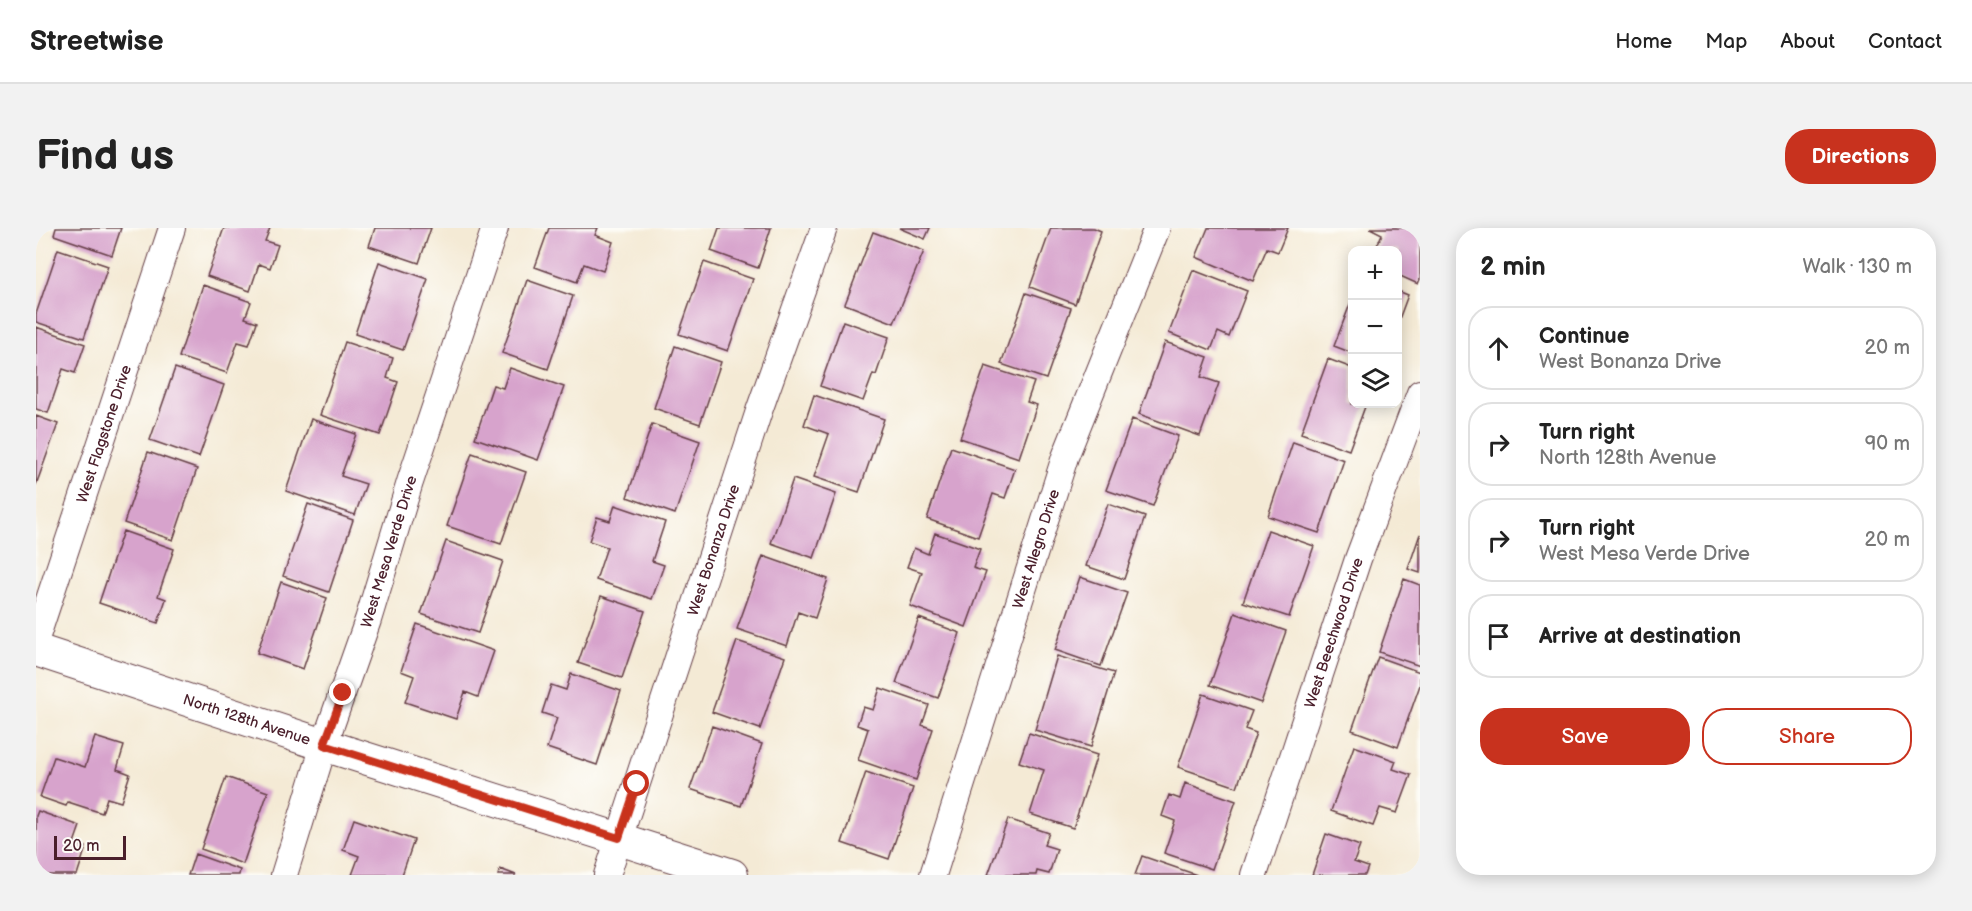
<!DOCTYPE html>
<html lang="en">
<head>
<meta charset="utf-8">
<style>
	:root { --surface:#fff; --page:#f2f2f2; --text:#222; --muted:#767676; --line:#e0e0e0; --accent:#c8321e }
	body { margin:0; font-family:"Balsamiq Sans",sans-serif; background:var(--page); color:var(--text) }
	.controls { position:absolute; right:18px; top:18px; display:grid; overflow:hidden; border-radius:12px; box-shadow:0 3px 15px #0003 }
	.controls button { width:54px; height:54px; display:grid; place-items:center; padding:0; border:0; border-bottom:2px solid var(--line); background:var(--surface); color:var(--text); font:30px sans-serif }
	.scale { position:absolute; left:18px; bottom:15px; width:72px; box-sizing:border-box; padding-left:6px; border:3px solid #4a1f2b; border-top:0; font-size:16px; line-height:21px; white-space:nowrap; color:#4a1f2b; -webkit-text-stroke:4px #fdfcf7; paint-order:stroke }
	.stop { position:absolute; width:18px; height:18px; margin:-14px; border:4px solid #c8321e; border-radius:50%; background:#fff }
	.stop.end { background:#c8321e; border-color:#fff; box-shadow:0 2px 6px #0008 }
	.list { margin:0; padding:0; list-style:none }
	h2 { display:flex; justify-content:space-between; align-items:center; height:78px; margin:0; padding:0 24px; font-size:26px }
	h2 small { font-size:20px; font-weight:400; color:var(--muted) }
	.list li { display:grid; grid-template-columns:39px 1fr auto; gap:18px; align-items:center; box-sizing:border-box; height:84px; margin:0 12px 12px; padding:0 12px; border:2px solid var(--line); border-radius:24px }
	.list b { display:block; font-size:22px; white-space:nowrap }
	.list p { margin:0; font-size:20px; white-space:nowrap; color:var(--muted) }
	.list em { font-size:20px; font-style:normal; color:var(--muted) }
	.actions { display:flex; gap:12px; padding:18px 24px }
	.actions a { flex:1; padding:14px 0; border:2px solid var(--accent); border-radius:24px; text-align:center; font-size:21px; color:var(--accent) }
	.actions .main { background:var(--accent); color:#fff }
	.icon { flex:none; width:33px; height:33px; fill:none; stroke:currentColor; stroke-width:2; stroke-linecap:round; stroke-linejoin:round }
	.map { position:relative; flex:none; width:1384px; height:647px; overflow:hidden; border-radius:24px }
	header { display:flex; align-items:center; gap:36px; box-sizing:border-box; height:84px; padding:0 30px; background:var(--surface); border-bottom:2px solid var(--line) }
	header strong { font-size:28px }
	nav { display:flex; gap:33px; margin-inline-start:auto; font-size:21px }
	.intro { display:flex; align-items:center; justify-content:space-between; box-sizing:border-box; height:144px; padding:0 36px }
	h1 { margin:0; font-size:42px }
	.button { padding:15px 27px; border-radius:24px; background:var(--accent); color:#fff; font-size:21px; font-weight:700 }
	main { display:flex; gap:36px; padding:0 36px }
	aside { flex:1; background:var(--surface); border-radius:24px; box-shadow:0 3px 15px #0003 }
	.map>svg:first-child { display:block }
</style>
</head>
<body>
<header>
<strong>Streetwise</strong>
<nav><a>Home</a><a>Map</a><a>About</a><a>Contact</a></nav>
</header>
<div class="intro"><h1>Find us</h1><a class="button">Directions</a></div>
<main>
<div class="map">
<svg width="1384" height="647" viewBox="0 0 1384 647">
	<rect width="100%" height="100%" fill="#fdfcf7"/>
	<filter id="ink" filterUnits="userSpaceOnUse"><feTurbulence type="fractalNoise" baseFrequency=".0167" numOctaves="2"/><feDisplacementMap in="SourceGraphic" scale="12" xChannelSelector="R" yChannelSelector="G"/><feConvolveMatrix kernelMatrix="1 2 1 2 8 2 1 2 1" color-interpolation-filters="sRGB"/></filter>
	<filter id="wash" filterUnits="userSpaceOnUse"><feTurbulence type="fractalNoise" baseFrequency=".008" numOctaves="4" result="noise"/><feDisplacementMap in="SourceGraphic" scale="24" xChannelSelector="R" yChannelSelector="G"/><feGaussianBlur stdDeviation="1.35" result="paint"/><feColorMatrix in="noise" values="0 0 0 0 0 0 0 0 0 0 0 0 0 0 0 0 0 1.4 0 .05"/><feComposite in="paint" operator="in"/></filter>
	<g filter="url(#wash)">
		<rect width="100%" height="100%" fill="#f4ead5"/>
		<g id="blocks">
			<!-- building -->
			<path fill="#d7a3cc" d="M20,0H85L76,27L18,7Z
				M188,0H234L229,13L242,17L234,40L223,36L214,63L171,48Z
				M339,0H395L383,35L333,18Z
				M513,0H562L559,7L577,14L567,43L548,36L541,54L499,39Z
				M683,0H735L722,40L675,23Z
				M863,0H894L889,11Z
				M1015,0H1058L1065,3L1039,76L994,59Z
				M1172,0H1252L1242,24L1231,20L1217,53L1160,29Z
				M1334,0H1384V51L1382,56L1362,47V22H1339L1346,6Z
				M837,4L888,23L858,95L809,76Z
				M22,21L72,38L48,110L0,94V86Z
				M343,34L392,51L367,122L319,106Z
				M668,34L717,51L692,123L643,106Z
				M1157,42L1211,63L1193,109L1182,104L1175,122L1133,105Z
				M491,52L537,68L512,141L466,125Z
				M167,57L215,74L209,90L221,94L213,117L202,114L191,145L143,129Z
				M1362,63L1372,67L1362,94Z
				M990,65L1035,80L1010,151L965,136Z
				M1316,71V125L1298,118Z
				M807,93L853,109L840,147L837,146L827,173L784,158Z
				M0,99L49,116L39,145L27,141L12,185L0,181Z
				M309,114L357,130L351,150L362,154L344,207L284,187Z
				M1129,114L1172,129L1165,149L1183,155L1164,208L1103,186Z
				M639,118L685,134L664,196L618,180Z
				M1292,131L1316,140V176H1330L1313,222L1265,205Z
				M949,138L998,154L991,174L1001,177L983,230L924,210Z
				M139,140L188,157L163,229L114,212Z
				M474,140L528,159L502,232L439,210L457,157L467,160Z
				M778,167L848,191L823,264L778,249L793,206L768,197Z
				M0,188L22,196L0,257Z
				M275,191L320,206L305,248L330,256L319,287L250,263Z
				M1096,191L1142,208L1117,278L1070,262Z
				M616,196L664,213L639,286L591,269Z
				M1257,214L1308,232L1283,305L1232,288Z
				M915,219L979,241L969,270L957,266L942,309L891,291Z
				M112,224L161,241L137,312L88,295Z
				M436,225L490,244L465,316L411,298Z
				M757,251L800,266L778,330L735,315Z
				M272,276L317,292L293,364L247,348Z
				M1072,276L1109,289L1088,351L1050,338Z
				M579,277L629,294L616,333L628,337L616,371L560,352L571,319L553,313L561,289L574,293Z
				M1232,302L1278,318L1253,389L1207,374Z
				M87,303L138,321L122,368L130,371L122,395L63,375Z
				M899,305L944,321L937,340L950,344L930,399L874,378L886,344L871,339L878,320L892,326Z
				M1384,306V345L1372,341Z
				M410,313L467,333L442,405L385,386Z
				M727,328L792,351L779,390L762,384L751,418L701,401Z
				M1044,349L1091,365L1065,438L1019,422Z
				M1368,351L1384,357V438L1343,424Z
				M245,354L291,370L267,441L221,425Z
				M565,368L609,383L586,450L542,435Z
				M1199,385L1250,403L1225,475L1174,457Z
				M883,390L924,405L902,470L860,455Z
				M381,396L458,423L442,469L429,464L420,491L369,474L378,448L365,443Z
				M701,413L749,429L724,501L676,484Z
				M1021,428L1078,445L1055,519L999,502Z
				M1342,429L1384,444V457L1362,519L1316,502Z
				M535,446L585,463L561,537L511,520L521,490L506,485L515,457L530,462Z
				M844,460L893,477L886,497L897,501L880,552L822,532L832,501L821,497L827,479L837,482Z
				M1167,466L1216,483L1209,501L1220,505L1201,559L1142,539Z
				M676,498L726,516L705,578L654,561Z
				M993,505L1061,527L1037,600L994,586L1008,542L983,534Z
				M59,509L88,518L81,541L94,546L85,574L71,570L66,585L32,574L30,578L4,569L18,529L49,539Z
				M1318,518L1360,533L1357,541L1375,547L1361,585L1344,580L1337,598L1295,583Z
				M830,544L877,560L853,631L806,615Z
				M190,549L232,564L207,636L165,621Z
				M1149,555L1200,573L1176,641L1128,625L1139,593L1126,588L1133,567L1144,571Z
				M2,583L44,598L38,615L50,619L41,647H0V588Z
				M318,591L378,612L366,647H316L323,628L307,622Z
				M972,591L1013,605L1008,617L1021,621L1013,646L1001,643L1000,647H952Z
				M1290,606L1324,618L1318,634L1332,639L1329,647H1276Z
				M159,626L204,642L203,647H152Z
				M1106,628L1161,647H1099Z
				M464,641L480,647H462Z"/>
		</g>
	</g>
	<g filter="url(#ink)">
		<use href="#blocks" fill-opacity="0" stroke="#643d44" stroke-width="1.5"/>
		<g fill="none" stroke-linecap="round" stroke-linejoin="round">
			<defs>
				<g id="minor">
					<path id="s1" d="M0,411L136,0"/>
					<path id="s2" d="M248,647L288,517L332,392L374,254L459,0"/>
					<path id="s3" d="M571,647L723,183L788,0"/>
					<path id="s4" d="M897,647L1029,229L1121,0"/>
					<path id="s5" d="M1218,647L1322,331L1384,165"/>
				</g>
				<g id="tertiary">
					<path id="s6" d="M0,422L288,517L696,647"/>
				</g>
			</defs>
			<!-- minor casing -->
			<use href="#minor" stroke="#643d44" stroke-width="28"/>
			<!-- tertiary casing -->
			<use href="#tertiary" stroke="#643d44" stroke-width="34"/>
			<!-- minor -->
			<use href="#minor" stroke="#fff" stroke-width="26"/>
			<!-- tertiary -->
			<use href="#tertiary" stroke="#fff" stroke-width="32"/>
		</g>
	</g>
	<g fill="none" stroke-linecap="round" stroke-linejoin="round" filter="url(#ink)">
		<!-- route -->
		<path stroke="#c8321e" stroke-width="8" d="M307,465L288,517L583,610L601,556"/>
	</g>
	<g text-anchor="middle" stroke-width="5" stroke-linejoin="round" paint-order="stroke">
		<!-- street labels -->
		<g font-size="15" fill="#4a1f2b" stroke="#fdfcf7">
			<text dy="5" stroke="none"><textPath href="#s1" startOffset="216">West Flagstone Drive</textPath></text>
			<text dy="5" stroke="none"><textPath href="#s4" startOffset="342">West Allegro Drive</textPath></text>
			<text dy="5" stroke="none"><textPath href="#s2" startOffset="340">West Mesa Verde Drive</textPath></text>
			<text dy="5" stroke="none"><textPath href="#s3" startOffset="342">West Bonanza Drive</textPath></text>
			<text dy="5" stroke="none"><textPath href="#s5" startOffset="255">West Beechwood Drive</textPath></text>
			<text dy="5" stroke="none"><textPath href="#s6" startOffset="222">North 128th Avenue</textPath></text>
		</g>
	</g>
</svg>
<div class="controls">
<button>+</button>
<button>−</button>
<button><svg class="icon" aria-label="layers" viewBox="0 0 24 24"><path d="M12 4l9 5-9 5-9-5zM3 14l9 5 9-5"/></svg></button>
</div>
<div class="scale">20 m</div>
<div class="stop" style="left:601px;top:556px"></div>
<div class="stop end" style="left:307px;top:465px"></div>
</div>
<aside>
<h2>2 min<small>Walk · 130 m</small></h2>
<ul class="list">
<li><svg class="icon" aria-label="ahead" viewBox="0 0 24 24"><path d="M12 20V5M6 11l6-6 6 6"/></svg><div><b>Continue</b><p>West Bonanza Drive</p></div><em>20 m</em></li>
<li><svg class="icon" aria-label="right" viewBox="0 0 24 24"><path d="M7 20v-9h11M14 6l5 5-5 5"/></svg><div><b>Turn right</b><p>North 128th Avenue</p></div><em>90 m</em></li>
<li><svg class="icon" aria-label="right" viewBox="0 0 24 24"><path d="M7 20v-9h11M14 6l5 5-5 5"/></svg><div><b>Turn right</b><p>West Mesa Verde Drive</p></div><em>20 m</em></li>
<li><svg class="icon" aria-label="arrive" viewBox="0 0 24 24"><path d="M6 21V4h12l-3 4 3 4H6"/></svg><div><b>Arrive at destination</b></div></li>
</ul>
<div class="actions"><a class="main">Save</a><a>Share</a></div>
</aside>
</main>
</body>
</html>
